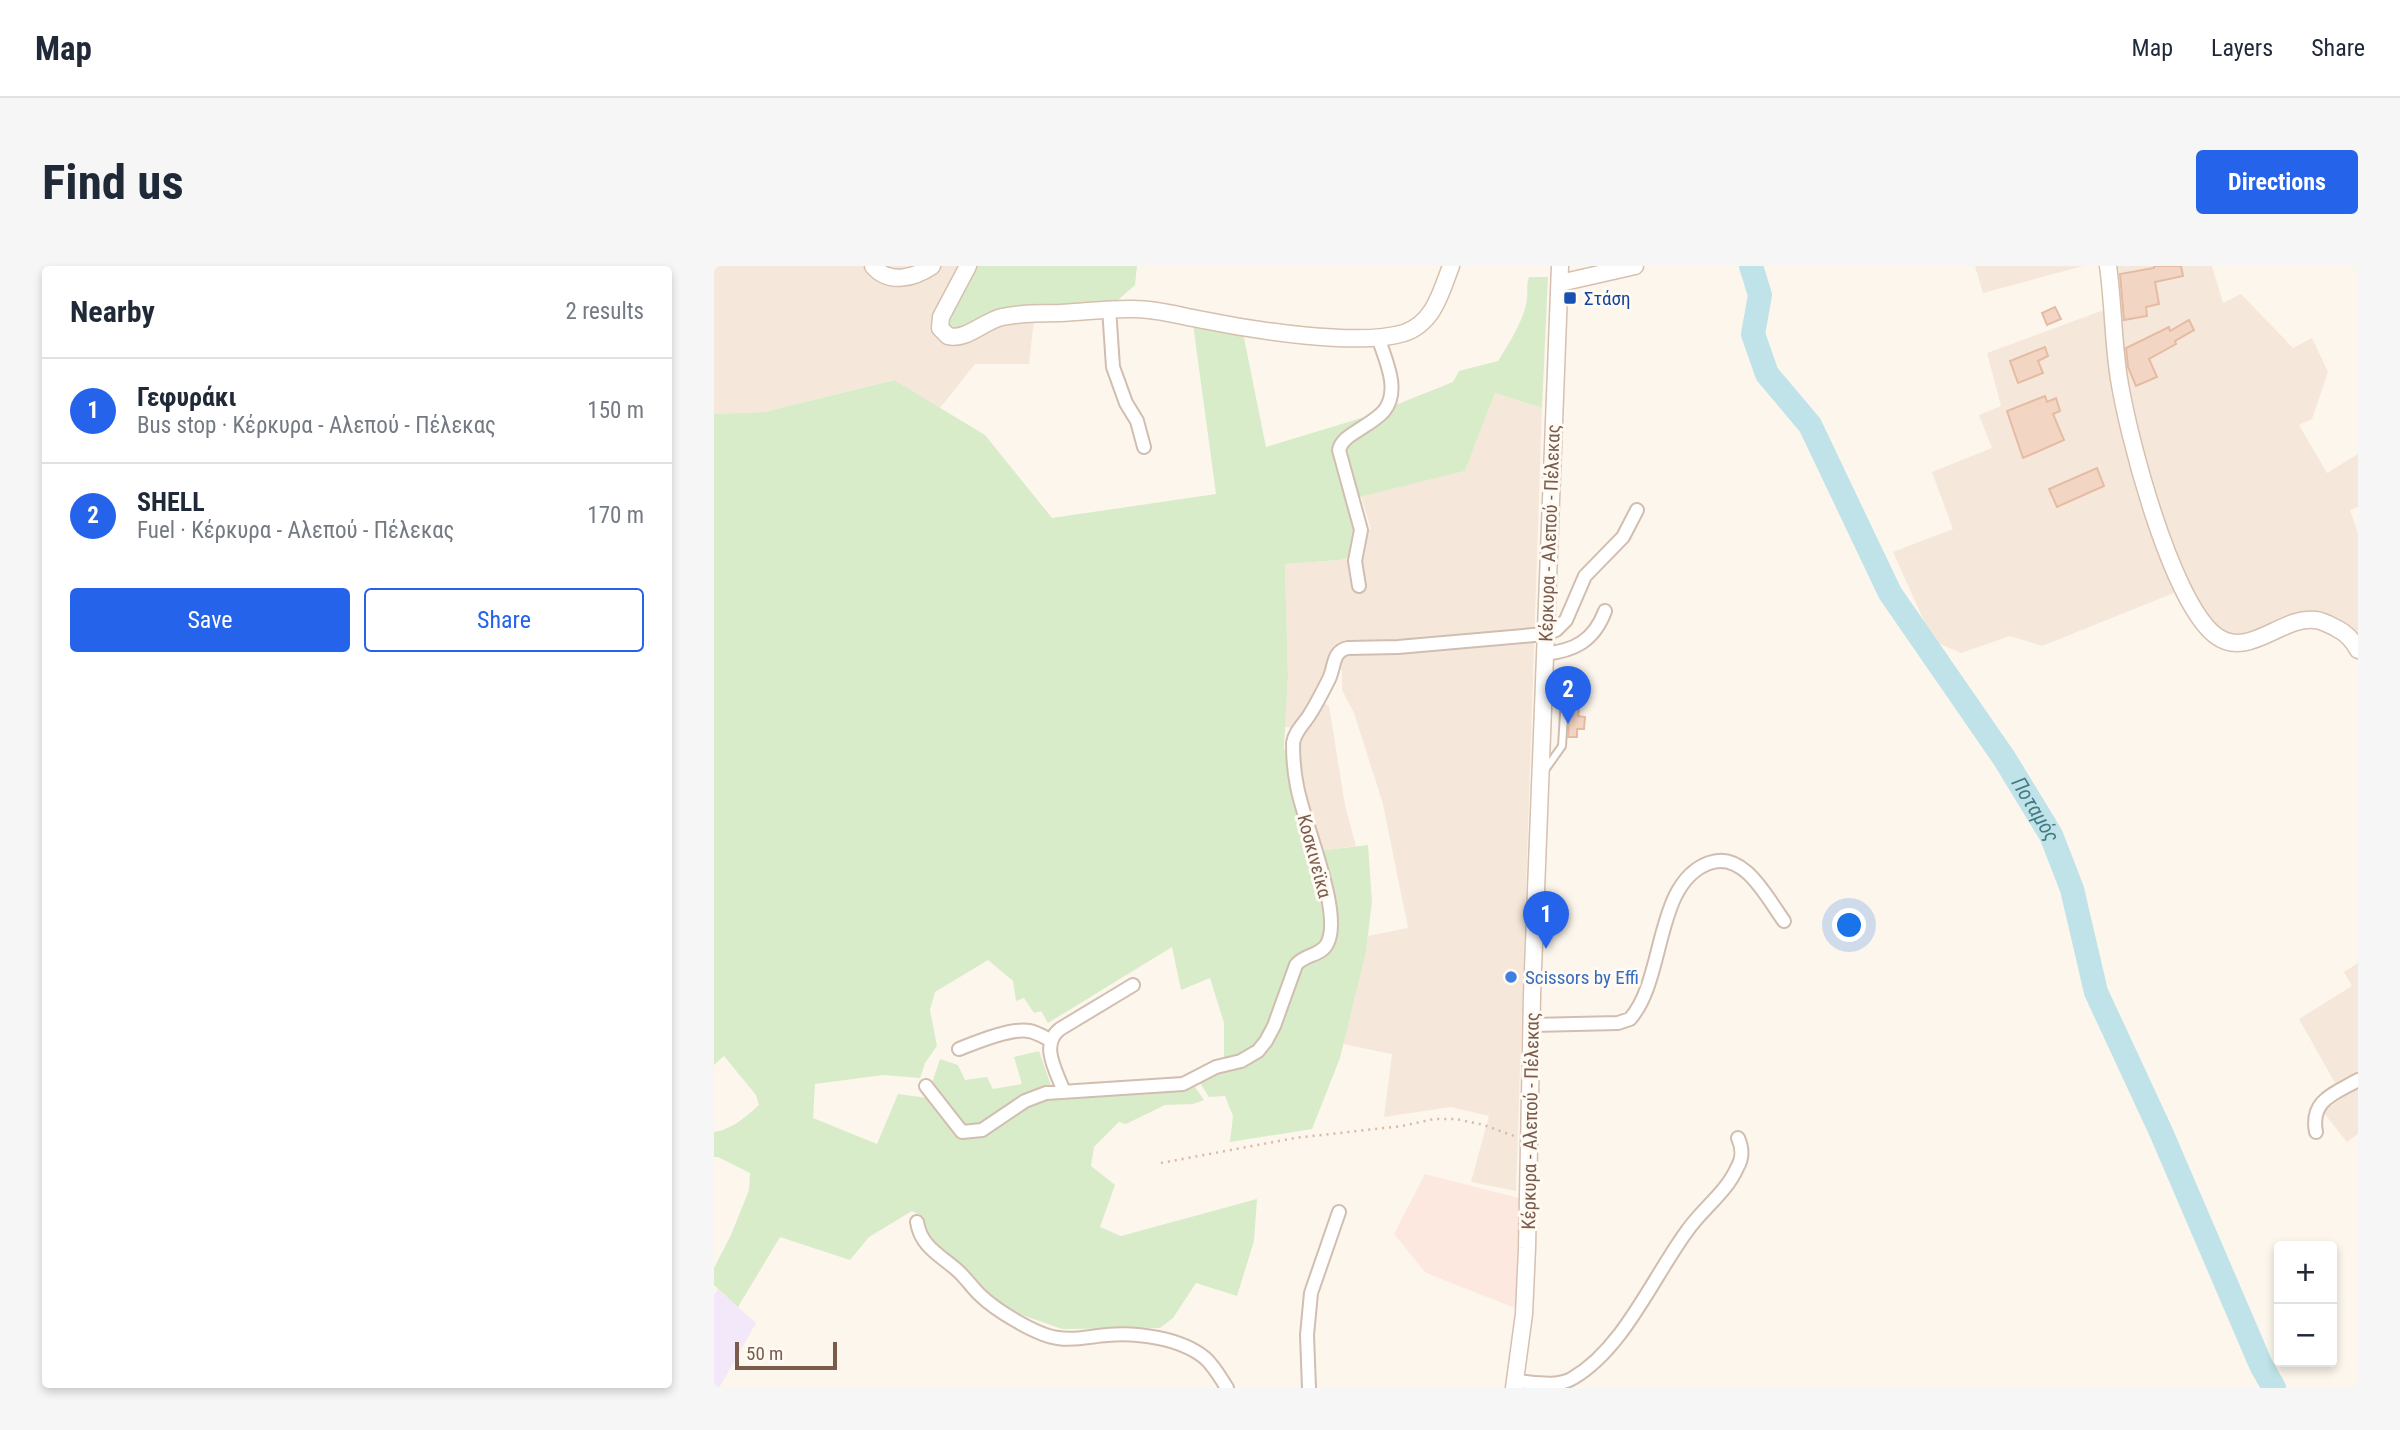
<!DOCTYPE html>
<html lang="en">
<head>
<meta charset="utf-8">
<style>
	:root { --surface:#fff; --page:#f6f6f7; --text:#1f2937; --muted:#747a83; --line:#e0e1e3; --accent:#2563eb }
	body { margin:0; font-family:"Roboto Condensed",sans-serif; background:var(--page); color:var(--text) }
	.controls { position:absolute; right:21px; bottom:21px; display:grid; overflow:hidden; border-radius:7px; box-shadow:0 4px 10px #0003 }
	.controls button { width:63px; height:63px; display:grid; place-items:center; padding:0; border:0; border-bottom:2px solid var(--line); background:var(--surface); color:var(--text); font:35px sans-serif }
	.scale { position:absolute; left:21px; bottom:18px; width:102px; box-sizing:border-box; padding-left:7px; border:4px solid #7a5c4d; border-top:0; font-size:19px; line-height:24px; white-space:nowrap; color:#7a5c4d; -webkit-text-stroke:5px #fffaf3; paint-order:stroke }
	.you { position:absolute; left:1136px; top:660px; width:24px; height:24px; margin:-18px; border:5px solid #fff; border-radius:50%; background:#1a73e8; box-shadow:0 0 0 10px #1a73e833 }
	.badge { display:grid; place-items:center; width:46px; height:46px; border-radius:50%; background:var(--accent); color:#fff; font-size:23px; font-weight:700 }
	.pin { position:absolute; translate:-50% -58px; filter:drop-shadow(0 2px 4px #0008) }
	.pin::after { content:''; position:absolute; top:37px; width:24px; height:21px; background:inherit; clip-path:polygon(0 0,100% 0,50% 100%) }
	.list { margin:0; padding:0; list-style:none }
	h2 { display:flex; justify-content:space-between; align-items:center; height:91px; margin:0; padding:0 28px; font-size:30px }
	h2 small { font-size:23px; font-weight:400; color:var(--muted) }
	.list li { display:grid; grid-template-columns:46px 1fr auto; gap:21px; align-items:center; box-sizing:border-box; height:105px; padding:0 28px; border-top:2px solid var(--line) }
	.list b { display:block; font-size:26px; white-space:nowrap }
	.list p { margin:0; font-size:23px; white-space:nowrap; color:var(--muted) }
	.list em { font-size:23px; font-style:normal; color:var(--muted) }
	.actions { display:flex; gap:14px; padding:21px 28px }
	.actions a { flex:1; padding:16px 0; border:2px solid var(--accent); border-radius:7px; text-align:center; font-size:24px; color:var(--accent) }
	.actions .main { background:var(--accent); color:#fff }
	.map { position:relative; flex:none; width:1644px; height:1122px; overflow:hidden; border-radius:7px }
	header { display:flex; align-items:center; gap:42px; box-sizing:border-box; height:98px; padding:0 35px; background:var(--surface); border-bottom:2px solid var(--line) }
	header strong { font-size:33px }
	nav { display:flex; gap:38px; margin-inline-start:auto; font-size:24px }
	.intro { display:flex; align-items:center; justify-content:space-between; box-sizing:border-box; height:168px; padding:0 42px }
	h1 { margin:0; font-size:49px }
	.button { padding:18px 32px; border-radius:7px; background:var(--accent); color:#fff; font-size:24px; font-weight:700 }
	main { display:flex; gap:42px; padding:0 42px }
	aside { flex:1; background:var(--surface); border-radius:7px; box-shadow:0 4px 10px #0003 }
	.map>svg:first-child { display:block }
</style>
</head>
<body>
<header>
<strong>Map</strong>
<nav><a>Map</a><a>Layers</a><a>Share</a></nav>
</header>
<div class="intro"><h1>Find us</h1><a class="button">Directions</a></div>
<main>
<aside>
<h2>Nearby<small>2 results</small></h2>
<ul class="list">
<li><span class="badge">1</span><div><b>Γεφυράκι</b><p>Bus stop · Κέρκυρα - Αλεπού - Πέλεκας</p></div><em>150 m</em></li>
<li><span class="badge">2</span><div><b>SHELL</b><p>Fuel · Κέρκυρα - Αλεπού - Πέλεκας</p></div><em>170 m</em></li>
</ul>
<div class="actions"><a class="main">Save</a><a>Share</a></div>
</aside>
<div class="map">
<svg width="1644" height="1122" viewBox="0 0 1644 1122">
	<rect width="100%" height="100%" fill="#fdf6ec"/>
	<!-- residential -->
	<path fill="#f5e8da" d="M0,0H260L321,46L315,98H261L226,142L179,114L50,146L0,148Z
		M1261,0H1369L1269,27Z
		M1400,0H1498L1509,37L1527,28L1579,82L1598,72L1614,106L1598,153L1585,159L1613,207L1644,188V241L1636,244L1644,267V374L1626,353L1599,346L1527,373L1504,362L1497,356L1475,321L1328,380L1296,370L1247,387L1219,375L1179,286L1239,263L1218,206L1278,182L1265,149L1287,140L1273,87L1406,38Z
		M781,127L828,142L802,925L757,916L775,850L737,841L670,851L678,788L629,778L652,686L654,670L694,662L669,538L640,447L628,424V405L622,395L607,413L600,432L615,440L631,539L642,580L605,585L583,499L588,472L581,462L571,461L574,410L571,298L626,294L643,266L657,263L647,230L751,205Z
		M1644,697V868L1633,876L1609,846L1629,831L1585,753L1638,720L1630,706Z"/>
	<!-- commercial -->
	<path fill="#fde8e0" d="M711,908L805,932L801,1042L712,1007L680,968Z"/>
	<!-- education -->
	<path fill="#f3e8fa" d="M4,1023L42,1057L5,1122H0V1029Z"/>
	<!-- green -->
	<path fill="#d8ecc9" d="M260,0H423L421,19L395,42L321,46L239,72L227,51Z
		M815,11H834L828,142L781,127L751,205L633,234L643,266L637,290L626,294L571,298L574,410L570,481L594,586L654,579L658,635L652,686L626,792L598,863L516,876L519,850L511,830L495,831L486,817L510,805V757L496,712L467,724L458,681L334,757L327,745L320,747L310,732L302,735L299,715L274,694L221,726L216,744L223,780L211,797L206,812L169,809L101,818L99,852L163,878L184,828L213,832L226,793L244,799L251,814L273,811L279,823L308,818L300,791L325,785L341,831L481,821L490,834L479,838L451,839L412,858L405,856L380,881L377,900L401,919L386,961L407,970L543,933L540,975L523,1030L482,1017L459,1052L446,1062L348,1063L294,1044L268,1023L255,1007L209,967L210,951L198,945L155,971L136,994L66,971L24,1041L0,1019V1002L17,969L35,924L36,907L4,891H0V866C17,864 33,850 45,839L42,829L10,790L0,799V148L50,146L180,114L271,169L338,252L502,228L479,58L529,67L552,181L654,150L739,116L745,105L784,95C795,77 810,55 813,33C814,25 812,19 815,11Z"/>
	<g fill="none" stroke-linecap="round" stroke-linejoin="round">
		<!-- river -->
		<path stroke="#bfe3e8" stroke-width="24" id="s1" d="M1037,0L1046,29L1039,68L1053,108L1096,159L1176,327L1290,492L1337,569L1358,623L1382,726L1447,866L1547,1099L1560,1122"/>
	</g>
	<!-- building -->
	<path fill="#f3d5c3" stroke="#e6bba3" stroke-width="2" d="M1440,0H1467L1469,10L1441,16L1445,38L1432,41L1433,50L1410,54L1406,8L1440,2Z
		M1341,41L1347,53L1333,59L1328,47Z
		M1475,54L1480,64L1461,75L1462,78L1435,93L1443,111L1422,120L1414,101L1412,82L1455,61L1456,65Z
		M1331,81L1334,90L1324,95L1329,107L1304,117L1296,95Z
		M1331,130L1333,136L1342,132L1346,145L1339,148L1350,174L1309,192L1293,145Z
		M1383,202L1390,220L1343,241L1335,223Z
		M856,443L865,444L864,450L871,451L870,463H863V471H854Z"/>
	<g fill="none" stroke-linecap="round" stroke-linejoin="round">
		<defs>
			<path id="lane" d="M831,504L848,480L851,432L831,419"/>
			<path id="street" d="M395,42L399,101L412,137L423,155L430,181
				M645,320L641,295L647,264L625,184C627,175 635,170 643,165C652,159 663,153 670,145C687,124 671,93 664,71
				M830,388C860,385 880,375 891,345
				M818,759L904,757L916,753C952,712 940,617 995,597C1030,584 1053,632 1070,655
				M245,783C263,776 296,762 315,765C322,766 330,771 336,774
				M212,820L248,866L268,864L311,835L332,827L469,818L502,801L527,795L544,785L552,775L560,760L582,699C590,688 607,690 613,678C630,648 589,556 583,520C580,506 579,491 579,477C581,465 590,458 596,448C603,437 609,425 615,413C621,401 618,385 634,382L684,381L831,368L842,364L852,354L871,310L909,271L923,244
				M350,826C343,806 325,779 346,763L419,719
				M1602,866C1596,834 1620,828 1644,814
				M203,956C207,981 226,989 243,1004C251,1011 257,1020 265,1028C281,1044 322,1069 344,1072C361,1075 377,1070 393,1069C422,1066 467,1072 491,1092C500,1100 506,1111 513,1122
				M801,1115C819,1116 843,1122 859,1112C910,1082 939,1011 973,965C988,943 1012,927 1023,902C1029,892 1029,883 1024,872
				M595,1122L593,1069L597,1027L625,946"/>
			<path id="secondary" d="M159,0C175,19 200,12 218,0
				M254,0L227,51L226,62L234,70C252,75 270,55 288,51C307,47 326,47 346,47C371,46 396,42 421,43C444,43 466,50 489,54C538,64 644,81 690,67C720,57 727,26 737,0
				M1394,0C1399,35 1399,71 1404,106C1412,164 1456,333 1501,369C1534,395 1568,349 1602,354C1609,355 1616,359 1622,362C1632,367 1639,374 1644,384
				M846,17L921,0
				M800,1122L810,1048L813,982L818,729L846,0"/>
		</defs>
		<!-- lane casing -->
		<use href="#lane" stroke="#d1beb0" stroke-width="10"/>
		<!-- street casing -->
		<use href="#street" stroke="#d1beb0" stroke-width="16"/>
		<!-- secondary casing -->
		<use href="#secondary" stroke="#d6c0b0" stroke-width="19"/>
		<!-- path -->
		<path stroke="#d9b8a5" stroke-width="2.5" stroke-dasharray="2 5" stroke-linecap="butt" d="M447,897L581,872L688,860L720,853H742L770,859L800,870"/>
		<!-- lane -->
		<use href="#lane" stroke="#fff" stroke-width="6"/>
		<!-- street -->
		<use href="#street" stroke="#fff" stroke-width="12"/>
		<!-- secondary -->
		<use href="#secondary" stroke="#fff" stroke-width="16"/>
	</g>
	<!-- markers -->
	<rect fill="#1a4fb4" stroke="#fffaf3" stroke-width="2.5" x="849" y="25" width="14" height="14" rx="3.5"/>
	<circle fill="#3f7fe0" stroke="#fffaf3" stroke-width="2.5" cx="797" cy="711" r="7"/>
	<g text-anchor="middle" stroke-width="6" stroke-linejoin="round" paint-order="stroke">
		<!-- transit labels -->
		<g font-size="19" fill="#164399" stroke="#fffaf3" text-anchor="start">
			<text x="870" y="39">Στάση</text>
		</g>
		<!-- street labels -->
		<g font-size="19" fill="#7a5c4d" stroke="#fffaf3">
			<text transform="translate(835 267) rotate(-88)" y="7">Κέρκυρα - Αλεπού - Πέλεκας</text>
			<text transform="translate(601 590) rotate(75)" y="7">Κοσκινεϊκα</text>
			<text transform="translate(816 855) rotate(-89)" y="7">Κέρκυρα - Αλεπού - Πέλεκας</text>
		</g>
		<!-- shop labels -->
		<g font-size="19" fill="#366cbe" stroke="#fffaf3" text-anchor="start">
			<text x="811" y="718">Scissors by Effi</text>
		</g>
		<!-- water labels -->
		<g font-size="21" font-style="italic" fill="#437c86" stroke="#fffaf3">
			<text dy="7" stroke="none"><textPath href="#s1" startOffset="626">Ποταμός</textPath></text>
		</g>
	</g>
</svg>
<div class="controls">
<button>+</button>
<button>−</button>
</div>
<div class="scale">50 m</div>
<div class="you"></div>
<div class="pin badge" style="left:832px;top:683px">1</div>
<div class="pin badge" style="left:854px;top:458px">2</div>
</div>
</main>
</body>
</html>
